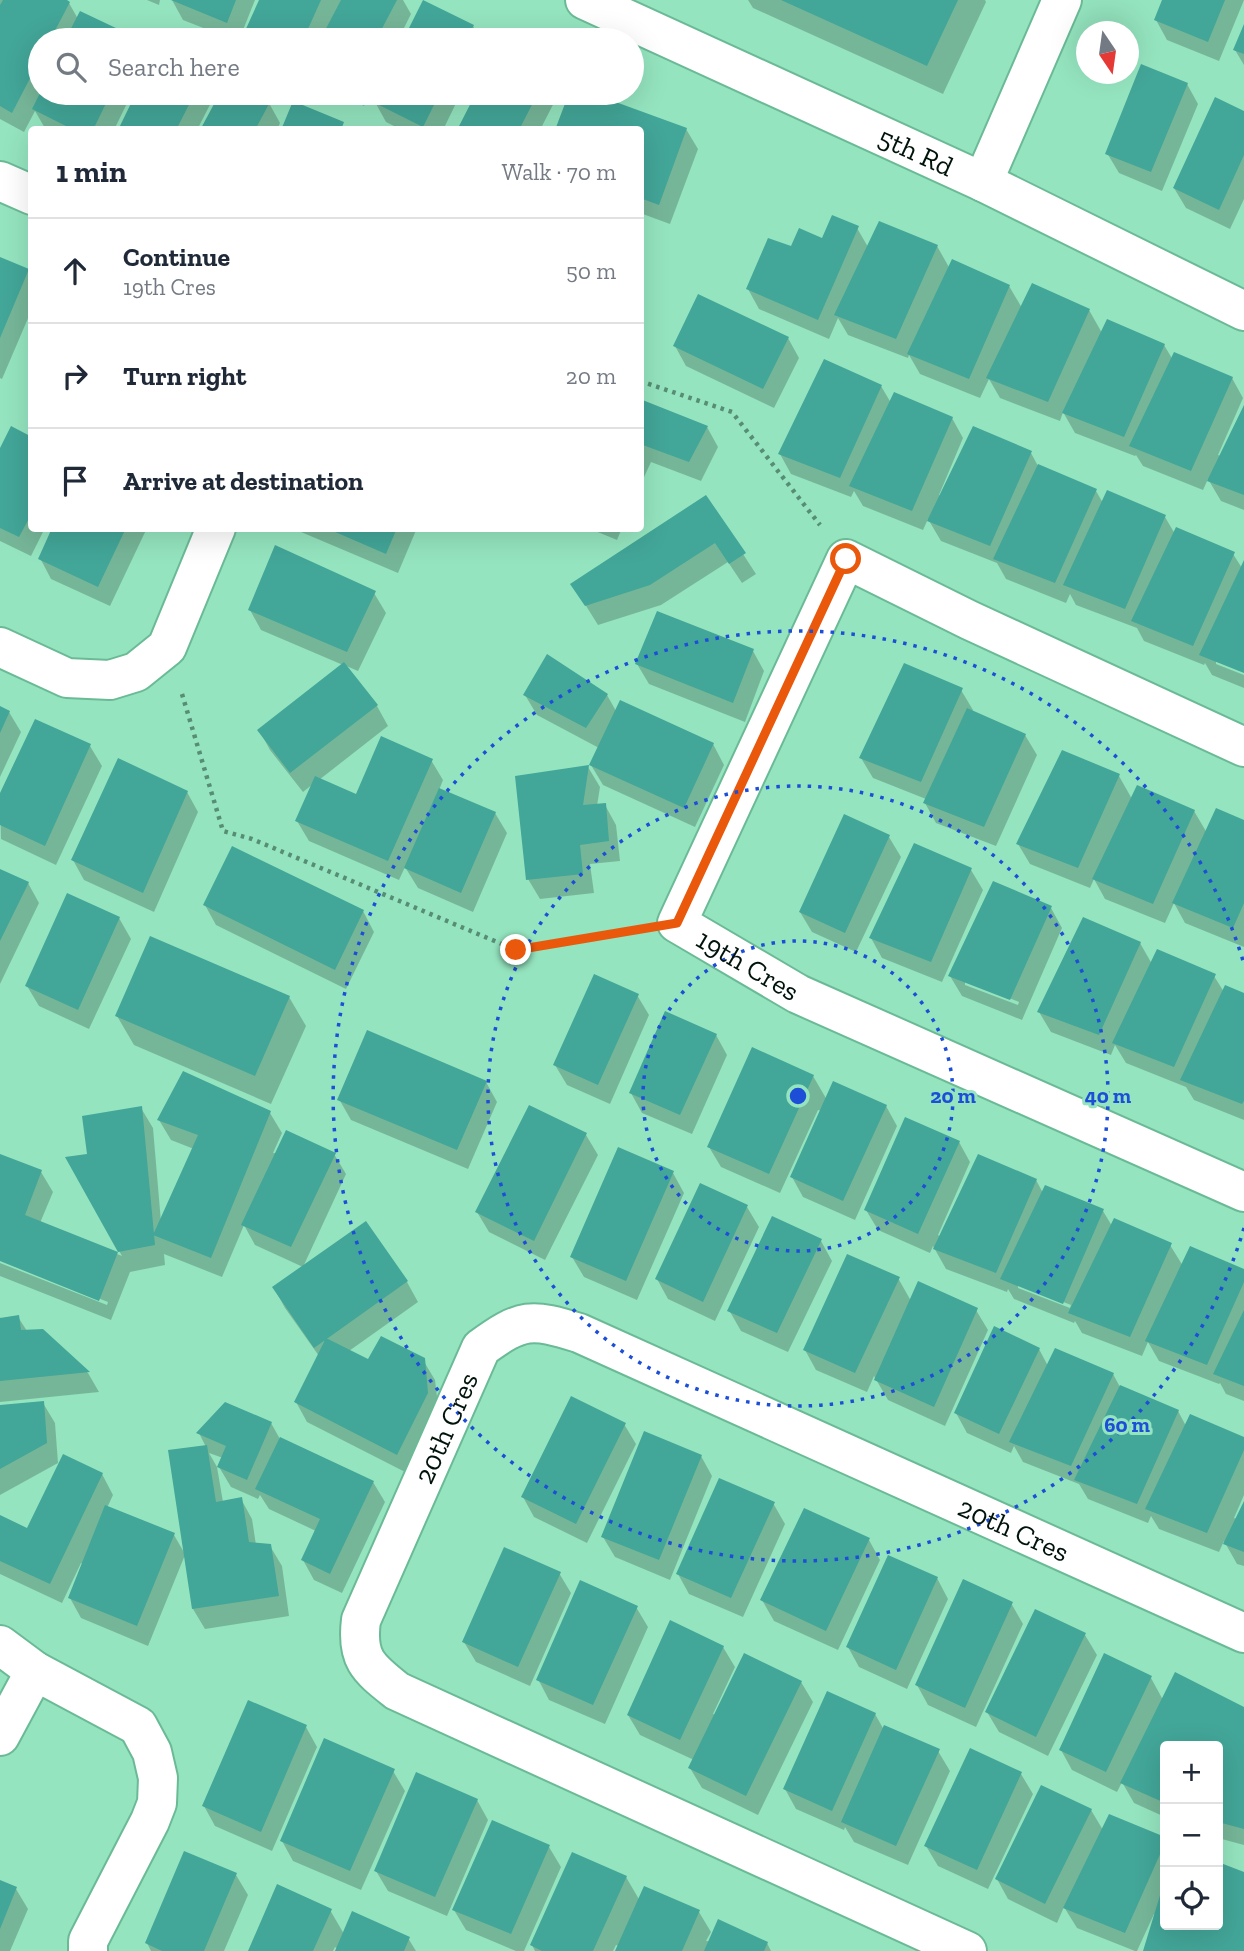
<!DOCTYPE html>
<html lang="en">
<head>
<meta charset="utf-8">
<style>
	:root { --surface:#fff; --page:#f6f6f7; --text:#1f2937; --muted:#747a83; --line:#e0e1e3 }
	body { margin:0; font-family:"Zilla Slab",serif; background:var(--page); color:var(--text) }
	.controls { position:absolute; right:21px; bottom:21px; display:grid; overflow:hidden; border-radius:7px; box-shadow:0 7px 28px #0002 }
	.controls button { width:63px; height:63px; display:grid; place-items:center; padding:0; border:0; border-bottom:2px solid var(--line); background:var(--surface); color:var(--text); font:35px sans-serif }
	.compass { position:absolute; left:1076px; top:21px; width:63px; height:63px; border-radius:50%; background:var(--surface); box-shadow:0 7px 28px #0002; rotate:167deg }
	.stop { position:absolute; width:21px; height:21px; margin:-16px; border:5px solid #ea580c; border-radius:50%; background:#fff }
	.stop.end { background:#ea580c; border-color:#fff; box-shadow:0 2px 7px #0008 }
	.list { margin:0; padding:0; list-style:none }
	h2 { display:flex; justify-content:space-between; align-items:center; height:91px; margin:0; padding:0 28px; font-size:30px }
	h2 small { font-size:23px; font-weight:400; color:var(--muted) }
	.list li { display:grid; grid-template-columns:46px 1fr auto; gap:21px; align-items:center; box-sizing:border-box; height:105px; padding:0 28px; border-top:2px solid var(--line) }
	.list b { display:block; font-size:26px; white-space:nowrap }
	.list p { margin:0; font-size:23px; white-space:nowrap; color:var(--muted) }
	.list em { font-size:23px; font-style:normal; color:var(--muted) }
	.icon { flex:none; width:38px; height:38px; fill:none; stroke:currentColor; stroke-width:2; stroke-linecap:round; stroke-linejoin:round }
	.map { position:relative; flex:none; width:1244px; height:1951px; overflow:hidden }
	.search { position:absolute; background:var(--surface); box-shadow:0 7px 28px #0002; left:28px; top:28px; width:616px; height:77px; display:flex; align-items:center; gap:18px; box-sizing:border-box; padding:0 24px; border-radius:38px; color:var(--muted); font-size:26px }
	.panel { position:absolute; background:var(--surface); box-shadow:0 7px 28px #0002; left:28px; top:126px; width:616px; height:406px; border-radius:7px }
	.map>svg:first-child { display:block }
</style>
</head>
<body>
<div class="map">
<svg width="1244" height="1951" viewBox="0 0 1244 1951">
	<rect width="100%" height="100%" fill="#94e4bf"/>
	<!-- shadow -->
	<path fill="#0003" fill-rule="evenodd" d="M0,0H63L69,3L78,19L136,39L40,40V93H132L114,130H46L35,111L24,132L0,119Z
		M147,0H160L159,5Z
		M172,0H255L239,40H234L183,20Z
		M261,0H403L411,14L398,40H253L247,31Z
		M748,0H985L986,2L943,94L753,8Z
		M1164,0H1244L1219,61L1167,40L1156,20Z
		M424,3L473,26L481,40H405Z
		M1244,29V65L1235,50Z
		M1187,84L1198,104L1162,191L1119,173L1107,153Z
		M138,93H216L197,130H120Z
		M222,93H249L269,103L280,123L277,130H202Z
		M338,93H371L364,106Z
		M379,93H461L443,130H402L386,122L375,102Z
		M478,93H559L540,130H459Z
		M571,93H586L686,129L698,149L670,224L640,213V130H557Z
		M1244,113V199L1230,229L1186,208L1174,188Z
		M857,228L868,247L937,246L950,269L1009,286L1022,308L1089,310L1102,333L1164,345L1173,360L1232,378L1243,398L1218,455L1221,456L1244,409V510L1221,501L1208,479L1203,490L1143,466L1136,455L1135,456L1075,433L1063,412L1060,421L1000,398L989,379L980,398L920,374L909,355L908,358L848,335L838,318L829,339L759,309L748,289L792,249L823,241Z
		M0,259L28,271L32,277V309L2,379L0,378Z
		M788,338L799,358L774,408L686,366L675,346Z
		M881,386L891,403L952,418L963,438L939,495L941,496L1031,453L1038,466L1096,491L1103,503L1165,517L1175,534L1233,554L1242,568L1244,564V671L1216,660V664L1244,675V688L1212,675L1205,663L1204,665L1144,641L1137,628L1076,605L1070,594L1066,603L1006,579L997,563L941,541L928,519L923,530L863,506L854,491L851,497L791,474L780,454Z
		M640,401L707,427L718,447L701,481L651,462L640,486Z
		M32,439V528H45L31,556L0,541V452Z
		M706,497L756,574L742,583L728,562L661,605L598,625L573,585Z
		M54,528H147L110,606L51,579L40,558Z
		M299,528H417L398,573L301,532Z
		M588,528H622L617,540Z
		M374,593L386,613L358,671L344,665L377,706L388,726L319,780L357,796L431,760L443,780L439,790L495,813L507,833L473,912L418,888L405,867L399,880L309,841L297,821L313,784L303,792L270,750L259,730L343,665L261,630L250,610Z
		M753,651L764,671L745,722L649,684L637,664Z
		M961,690L973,710L972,712L1025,735L1037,755L996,846L936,823L925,803L926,799L873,778L861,758Z
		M525,695H607L616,711L713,744L724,765L695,827L603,785L591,765L599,748L537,715Z
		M0,708L9,712L21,732L0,777Z
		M90,746L102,766L56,865L1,839L0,797Z
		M588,767L600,787L597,806L605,805L616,825L620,861L590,864L594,893L540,899L528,879Z
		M1119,776L1132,799L1194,811L1207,833L1244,822V947L1185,923L1174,903L1165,923L1105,899L1094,879L1090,888L1030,864L1018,844Z
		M187,792L198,812L154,912L84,880L73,860Z
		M889,837L901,857L856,952L812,932L800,912Z
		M971,870L983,890L942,982L882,958L871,938Z
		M0,871L28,883L39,903L0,984Z
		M205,905L363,911L374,932L346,989L216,925Z
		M1051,908L1062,928L1022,1020L962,996L950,976ZM965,981L1019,1002L1018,1005L965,985Z
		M119,918L131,939L89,1029L39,1006L27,986Z
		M1140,943L1152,964L1214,976L1224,992L1244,995V1120L1194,1100L1186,1087L1126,1063L1115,1045L1111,1055L1051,1032L1039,1012Z
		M637,995L649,1015L610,1104L567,1085L555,1065Z
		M289,997L306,1026L271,1104L134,1045L117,1016Z
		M716,1035L727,1055L692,1134L642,1113L631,1093Z
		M813,1076L827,1100L886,1106L897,1126L855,1220L803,1197L792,1177L822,1111L818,1110L780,1193L721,1167L709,1147Z
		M486,1082L497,1102L468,1169L351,1120L339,1099Z
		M529,1107L586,1135L598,1155L545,1260L489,1232L477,1212Z
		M141,1108L153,1128L161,1222L194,1149L171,1140L159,1120L270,1113L282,1133L273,1153L334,1154L346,1174L303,1267L255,1245L244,1225L222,1277L164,1254L165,1265L130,1272L111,1320L0,1276V1263L107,1305L108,1302L0,1259V1156L41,1172L53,1192L40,1223L122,1256L67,1158L89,1155Z
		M959,1142L970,1162L938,1235L941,1237L1036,1180L1043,1193L1103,1211L1112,1226L1170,1245L1183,1266L1244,1271V1401L1226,1394L1220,1383L1219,1384L1159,1361L1148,1342L1142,1356L1082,1333L1075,1321L1074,1323L1014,1299L1008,1289L1007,1292L946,1269L933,1246L930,1253L878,1230L866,1210ZM1018,1284L1071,1305L1070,1308L1018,1288Z
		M673,1173L684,1193L637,1300L584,1277L572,1257Z
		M747,1207L759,1227L715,1321L668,1299L657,1279Z
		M365,1223L407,1282L418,1302L349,1351L369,1361L423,1360L435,1380L439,1414L409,1474L307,1422L296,1402L319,1356L285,1308L274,1288Z
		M821,1241L832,1261L788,1352L741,1331L729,1310Z
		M898,1278L911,1301L976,1310L988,1330L945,1426L888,1400L874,1376L867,1392L816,1370L805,1350Z
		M0,1317L1,1320L18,1317L27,1331L42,1330L88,1373L99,1392L0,1402Z
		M1039,1349L1048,1366L1113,1374L1120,1387L1178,1411L1186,1426L1244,1439V1495L1234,1518L1237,1519L1244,1505V1566L1237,1564L1224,1541L1219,1552L1159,1529L1151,1516L1148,1523L1088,1499L1079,1484L1023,1462L1014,1446L1011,1453L967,1433L956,1413Z
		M43,1403L55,1423L58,1463L0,1495V1406Z
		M271,1423L280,1439L373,1482L385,1502L342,1593L314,1580L303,1560L316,1531L269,1509L260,1495L258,1499L231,1487L219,1467L223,1458L209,1453L217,1467L223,1502L241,1499L252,1519L256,1545L270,1546L282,1566L289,1616L205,1629L193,1609L185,1555L148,1646L81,1618L70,1598L83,1564L81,1563L62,1603L0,1574V1521L28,1531L102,1474L113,1495L107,1508L174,1535L185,1554L206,1447L199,1433Z
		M624,1424L636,1444L587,1543L534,1517L523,1497Z
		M701,1456L712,1476L670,1580L615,1557L603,1537Z
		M773,1503L785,1524L743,1617L689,1594L678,1574Z
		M869,1540L880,1560L838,1650L774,1621L762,1600Z
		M559,1573L571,1593L530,1686L476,1662L464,1642Z
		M937,1578L948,1599L907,1689L859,1667L848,1647Z
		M1011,1603L1023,1624L976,1727L928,1705L917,1685Z
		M636,1607L648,1627L605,1724L549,1700L538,1679Z
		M1035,1612L1085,1635L1097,1655L1048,1756L999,1732L987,1712Z
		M723,1647L735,1667L713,1714L716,1715L801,1682L813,1702L758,1815L702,1788L690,1768L694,1760L640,1735L628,1715Z
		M1151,1678L1163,1700L1244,1709V1845L1218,1838V1746H1165V1817L1134,1803L1122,1782L1117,1792L1072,1770L1061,1750Z
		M875,1714L884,1730L938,1751L950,1771L908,1865L854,1842L845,1827L844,1830L796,1809L785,1789Z
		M306,1727L317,1747L272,1851L215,1826L204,1806Z
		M393,1771L405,1791L361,1890L293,1861L282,1841Z
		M1021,1774L1033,1794L988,1889L938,1866L926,1846Z
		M477,1800L488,1820L447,1916L388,1891L376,1871Z
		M1091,1810L1103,1830L1110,1816L1165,1839V1925H1218V1864L1244,1875V1951H1145L1156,1914H1154L1137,1951H1135L1077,1928L1064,1907L1057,1923L1008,1899L997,1879Z
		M549,1847L561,1867L524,1951H516L466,1930L454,1910Z
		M185,1854L236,1875L248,1895L224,1951H151L147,1943Z
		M626,1877L640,1901L699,1912L711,1932L706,1941L767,1943L771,1951H617L619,1946L616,1945L613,1951H535L532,1945Z
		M0,1882L16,1889L28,1909L10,1951H0Z
		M330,1910L344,1934L408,1938L416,1951H337L338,1949L335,1947L333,1951H250Z"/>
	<!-- building -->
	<path fill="#42a698" d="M3,0H67L70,2L50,40H40V59L12,113L0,106V5Z
		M171,0H236L227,23Z
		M259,0H321L303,40H267L245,31Z
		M341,0H397L376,40H320Z
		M423,0L474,25L466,40H403Z
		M781,0H958L927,66Z
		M1162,0H1225L1208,42L1154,20Z
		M80,11L137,38L136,40H65Z
		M1244,24V54L1233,50Z
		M1141,64L1188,83L1151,172L1105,154Z
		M40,93H111L93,130H74L32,109Z
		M136,93H195L176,130H118Z
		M220,93H253L270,102L255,130H200Z
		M377,93H440L423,127L373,102Z
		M476,93H538L519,130H457Z
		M569,93H591L687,128L659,205L640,198V130H555Z
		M1215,97L1244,111V155L1219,210L1173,188Z
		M293,101L344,122L341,130H281Z
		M832,215L859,226L818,320L746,289L768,238L791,246L799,228L822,238Z
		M879,221L938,245L896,339L834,315Z
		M0,257L29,269L0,338Z
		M952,259L1010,285L969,379L907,354Z
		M1032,283L1090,309L1048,402L986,378Z
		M698,294L789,337L763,389L673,346Z
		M1107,319L1165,344L1124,437L1062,413Z
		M1174,352L1233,377L1191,471L1129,446Z
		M824,359L882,385L840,478L778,454Z
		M894,392L953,417L912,511L849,486Z
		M640,399L708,426L689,462L640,444Z
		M1244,405V495L1207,481Z
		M11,426L32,437V513L19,537L0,528V448Z
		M973,426L1032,451L990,546L927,521Z
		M1038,464L1097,489L1055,583L993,559Z
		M1107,490L1166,515L1125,609L1063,585Z
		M706,495L746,553L729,564L715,543L650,585L585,606L570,584Z
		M1176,527L1235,552L1193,646L1131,621Z
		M52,528H126L98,587L38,559Z
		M326,528H397L386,554Z
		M275,545L376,591L347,652L248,610Z
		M1244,560V673L1199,655Z
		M657,611L754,649L733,703L635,664Z
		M547,654L608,694L586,728L523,695Z
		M344,662L378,705L290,773L257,730Z
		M904,663L963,688L921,782L859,758Z
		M620,700L714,743L684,808L589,765Z
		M0,706L10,711L0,733Z
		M967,708L1026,734L984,827L923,803Z
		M35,719L91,744L45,846L0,825V793Z
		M381,736L433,759L388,861L295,821L315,776L356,794Z
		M1062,750L1120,774L1078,868L1016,844Z
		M118,758L188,791L143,893L71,860Z
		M589,765L583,805L606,803L609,841L580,845L583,874L526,880L515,776Z
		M1137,785L1195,810L1153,904L1092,879Z
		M439,788L496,812L461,893L404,868Z
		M1216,808L1244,820V903L1233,928L1172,903Z
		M844,814L890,835L845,933L799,912Z
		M914,843L972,868L931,962L869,938Z
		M232,846L364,910L335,970L203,905Z
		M0,869L29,882L0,941Z
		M993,881L1052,906L1010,1000L948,976Z
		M67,893L120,917L78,1010L25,986Z
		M1083,917L1141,942L1099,1035L1037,1012Z
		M150,936L290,996L255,1076L115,1016Z
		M1157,949L1216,974L1174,1067L1112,1043Z
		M594,974L639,994L598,1085L553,1065Z
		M1225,985L1244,993V1101L1242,1104L1180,1080Z
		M665,1011L717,1034L680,1115L629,1093Z
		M367,1030L487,1081L457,1150L337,1100Z
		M752,1047L814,1075L769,1174L707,1147Z
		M183,1071L271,1111L211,1258L153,1235L198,1135L157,1120Z
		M833,1081L887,1105L843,1201L790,1177Z
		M529,1105L587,1133L534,1241L475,1212Z
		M142,1106L155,1245L118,1252L65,1157L87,1154L82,1116Z
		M905,1117L960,1141L918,1234L864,1210Z
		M286,1130L336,1153L291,1247L241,1225Z
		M618,1147L674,1171L626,1281L570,1257Z
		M0,1154L42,1170L25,1215L118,1252L99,1301L0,1261Z
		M978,1154L1037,1179L996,1273L933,1249Z
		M700,1183L748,1205L703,1302L655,1279Z
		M1045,1185L1104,1209L1063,1304L1000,1279Z
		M772,1216L822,1239L777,1333L727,1311Z
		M1114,1218L1172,1243L1130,1337L1068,1313Z
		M366,1221L408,1281L314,1348L272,1287Z
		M1190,1246L1244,1269V1282L1207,1365L1145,1341Z
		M847,1254L900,1277L855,1373L803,1350Z
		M918,1281L978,1308L934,1407L874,1380Z
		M1244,1310V1386L1213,1374Z
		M19,1315L21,1330L43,1329L90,1372L0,1381V1318Z
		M994,1326L1040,1348L999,1434L954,1413Z
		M381,1336L425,1358L428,1393L397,1455L294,1402L326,1338L368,1359Z
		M1055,1348L1114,1373L1071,1466L1009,1442Z
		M1120,1385L1179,1410L1137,1504L1074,1480Z
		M571,1396L626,1423L576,1524L521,1497Z
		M44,1401L47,1443L0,1469V1405Z
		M225,1402L272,1422L247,1480L217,1467L226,1446L196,1433Z
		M1190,1414L1244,1437V1450L1207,1533L1145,1509Z
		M644,1431L702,1455L659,1560L601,1537Z
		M280,1437L374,1481L330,1574L301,1560L320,1519L255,1489Z
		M207,1445L216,1502L242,1497L249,1542L271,1544L279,1596L192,1609L168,1450Z
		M63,1454L103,1473L50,1584L0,1561V1515L27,1528Z
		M719,1478L775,1502L731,1598L676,1574Z
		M1244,1501V1552L1223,1544Z
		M105,1505L175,1533L137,1626L68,1598Z
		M804,1508L870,1538L826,1631L760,1600Z
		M504,1547L561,1572L518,1667L462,1642Z
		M888,1555L938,1577L896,1670L846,1647Z
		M963,1579L1013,1602L965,1708L915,1685Z
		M580,1580L638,1606L593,1705L536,1680Z
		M1035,1609L1086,1633L1036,1737L985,1712Z
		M670,1620L724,1646L680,1740L627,1715Z
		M744,1653L802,1681L746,1796L688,1768Z
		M1104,1653L1152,1676L1106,1772L1059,1750Z
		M1175,1672L1244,1707V1829L1218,1822V1746H1165V1803L1120,1783Z
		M827,1691L876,1713L832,1811L783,1789Z
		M248,1700L307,1725L261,1832L202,1806Z
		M884,1725L940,1749L896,1846L841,1822Z
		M324,1738L395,1769L350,1871L280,1841Z
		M970,1748L1022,1772L977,1870L924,1846Z
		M416,1772L478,1799L435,1897L374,1871Z
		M1041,1785L1092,1809L1045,1904L995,1879Z
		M1109,1814L1165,1837V1843L1125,1933L1063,1908Z
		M492,1820L550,1845L511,1934L452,1910Z
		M184,1851L237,1873L204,1951H162L145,1943Z
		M572,1852L627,1876L593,1951H542L530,1945Z
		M1218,1862L1244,1872V1951H1143L1165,1879V1925H1218Z
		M0,1880L17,1887L0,1929Z
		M277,1884L332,1909L313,1951H248Z
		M644,1886L700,1910L682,1951H615Z
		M352,1911L410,1937L404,1951H335Z
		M718,1919L768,1942L764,1951H704Z"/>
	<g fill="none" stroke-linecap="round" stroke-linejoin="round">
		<defs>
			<g id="minor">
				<path id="s1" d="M585,0L983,182L1244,311"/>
				<path d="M0,181L32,195"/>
				<path d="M983,182L1062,0"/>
				<path d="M0,647L67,678L110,680L136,672L167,647L216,528"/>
				<path id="s2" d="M1244,747L969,620L846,559L677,923L798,994L1244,1192"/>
				<path d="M0,1645L35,1671L138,1726L152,1752L158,1778L157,1803L150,1821L88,1941V1951"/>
				<path d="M0,1736L35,1671"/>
				<path id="s3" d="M967,1951L397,1691C368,1668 356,1659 361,1620L481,1348C522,1318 531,1318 579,1333L1244,1633"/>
			</g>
		</defs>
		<!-- minor casing -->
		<use href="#minor" stroke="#6bba96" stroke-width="42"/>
		<!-- path -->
		<path stroke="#568d74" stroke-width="4.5" stroke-dasharray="3.5 5" stroke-linecap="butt" d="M640,381L732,412L820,525
			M182,694L223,831L252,839L516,950L631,931"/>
		<!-- minor -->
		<use href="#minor" stroke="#fff" stroke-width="38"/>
	</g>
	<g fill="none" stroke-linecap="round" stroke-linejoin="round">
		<!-- route -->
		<path stroke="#ea580c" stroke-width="9" d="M516,950L677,923L846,559"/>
	</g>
	<!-- distance rings -->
	<g fill="none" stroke="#1d4ed8" stroke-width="3.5" stroke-dasharray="3.5 7">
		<circle cx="798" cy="1096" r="155"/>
		<circle cx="798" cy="1096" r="310"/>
		<path d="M1244 1228A465 465 0 1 1 1244 964"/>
	</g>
	<g text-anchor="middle" stroke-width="6" stroke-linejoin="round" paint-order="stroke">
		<!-- street labels -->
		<g font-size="28" fill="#00130a" stroke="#94e4bf">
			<text dy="10" stroke="none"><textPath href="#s1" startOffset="364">5th Rd</textPath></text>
			<text dy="10" stroke="none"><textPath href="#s2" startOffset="924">19th Cres</textPath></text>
			<text dy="10" stroke="none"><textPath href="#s3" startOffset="922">20th Cres</textPath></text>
			<text dy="10" stroke="none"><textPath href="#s3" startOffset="1592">20th Cres</textPath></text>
		</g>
	</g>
	<circle cx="798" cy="1096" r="10" fill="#1d4ed8" stroke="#94e4bf" stroke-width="3.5"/>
	<g font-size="21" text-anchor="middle" font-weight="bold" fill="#1d4ed8" stroke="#94e4bf" stroke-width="6" stroke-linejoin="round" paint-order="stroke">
		<text x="953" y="1103">20 m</text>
		<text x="1108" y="1103">40 m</text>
		<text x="1127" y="1432">60 m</text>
	</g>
</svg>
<div class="controls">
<button>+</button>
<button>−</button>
<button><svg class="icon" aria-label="locate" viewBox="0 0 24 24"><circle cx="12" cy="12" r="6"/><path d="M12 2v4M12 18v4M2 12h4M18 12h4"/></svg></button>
</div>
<svg class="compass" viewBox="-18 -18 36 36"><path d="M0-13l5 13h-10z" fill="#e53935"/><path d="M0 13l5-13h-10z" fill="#747a83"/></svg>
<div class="stop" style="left:846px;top:559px"></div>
<div class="stop end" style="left:516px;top:950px"></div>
<div class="search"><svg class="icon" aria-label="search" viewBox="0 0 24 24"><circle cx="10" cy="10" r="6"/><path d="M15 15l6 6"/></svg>Search here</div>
<section class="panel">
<h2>1 min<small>Walk · 70 m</small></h2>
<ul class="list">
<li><svg class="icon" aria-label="ahead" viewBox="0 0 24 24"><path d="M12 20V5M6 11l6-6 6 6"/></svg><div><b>Continue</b><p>19th Cres</p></div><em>50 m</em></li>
<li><svg class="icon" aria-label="right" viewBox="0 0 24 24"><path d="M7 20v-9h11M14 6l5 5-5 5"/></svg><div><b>Turn right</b></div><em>20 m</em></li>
<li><svg class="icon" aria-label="arrive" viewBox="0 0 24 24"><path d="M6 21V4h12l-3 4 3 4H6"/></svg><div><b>Arrive at destination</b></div></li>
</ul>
</section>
</div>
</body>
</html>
